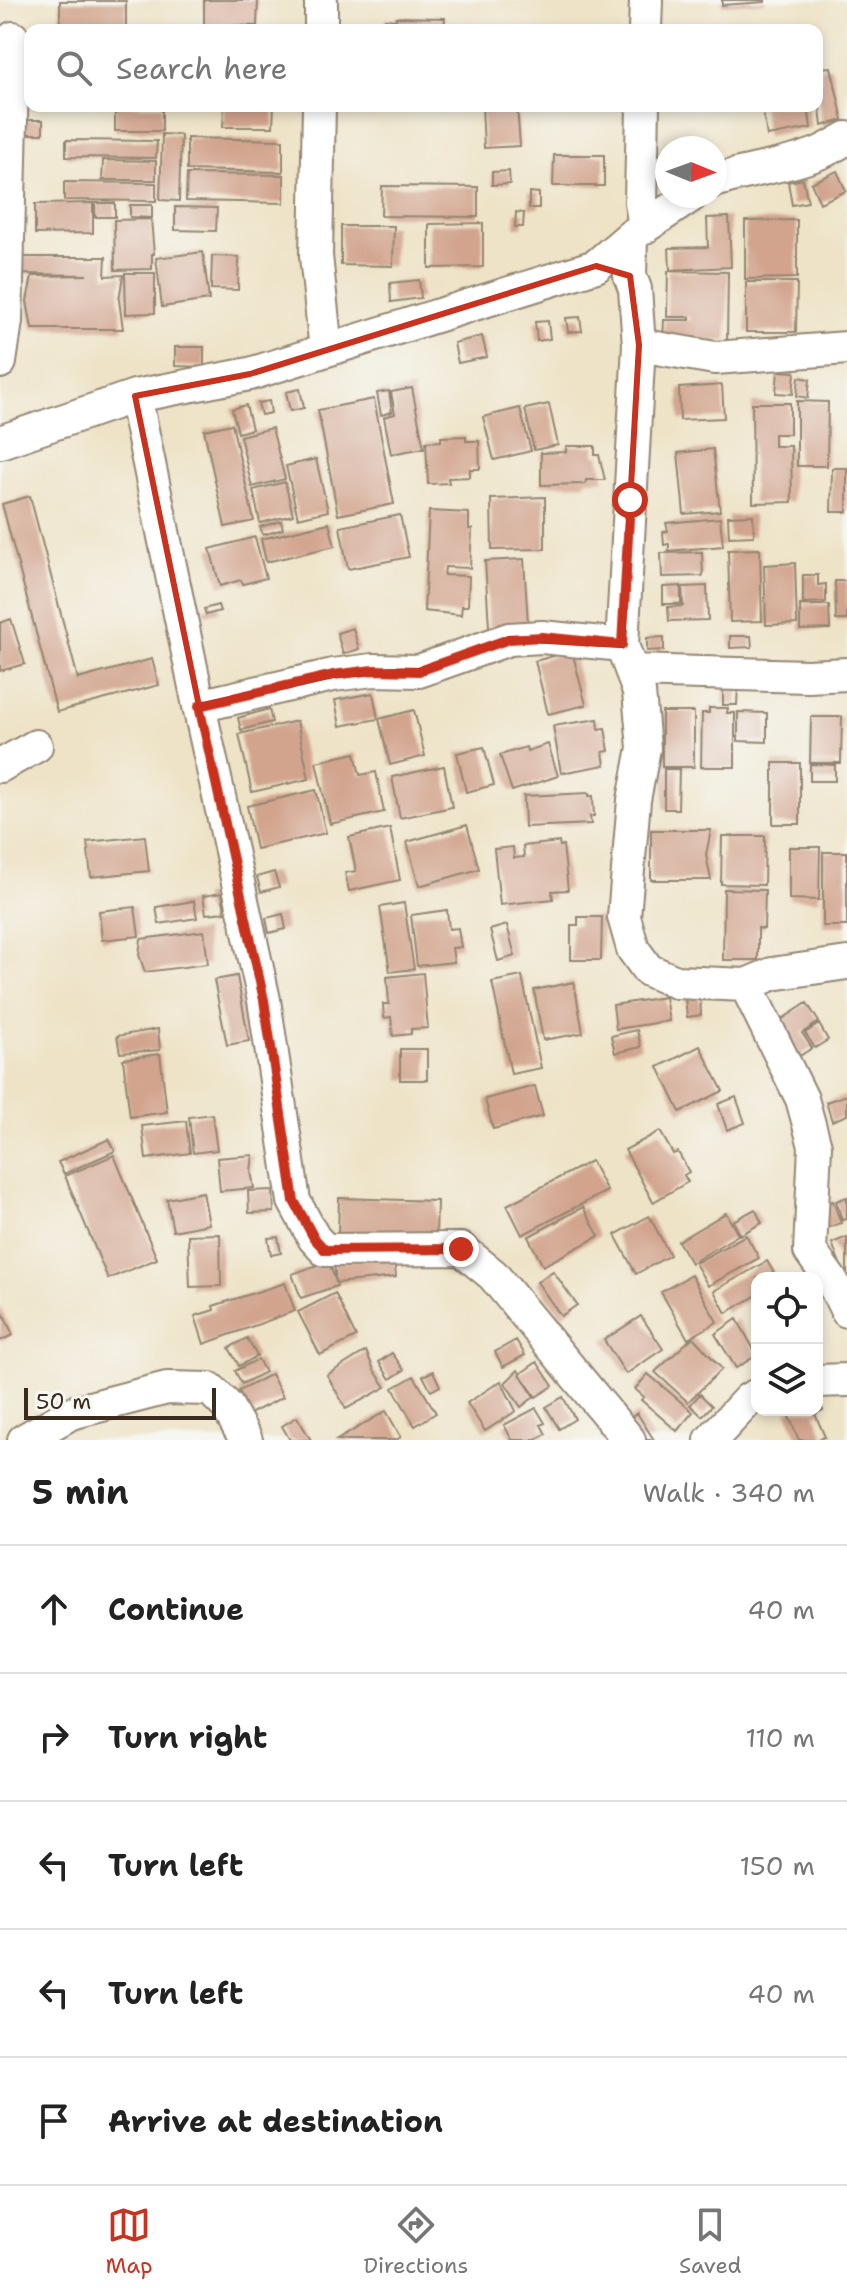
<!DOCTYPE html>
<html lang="en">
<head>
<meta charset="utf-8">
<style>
	:root { --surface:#fff; --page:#f2f2f2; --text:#222; --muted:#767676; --line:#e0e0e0; --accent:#c8321e }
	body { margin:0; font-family:"Shantell Sans",sans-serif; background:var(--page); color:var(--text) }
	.controls { position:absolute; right:24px; bottom:24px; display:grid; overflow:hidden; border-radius:16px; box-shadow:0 4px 12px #0003 }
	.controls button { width:72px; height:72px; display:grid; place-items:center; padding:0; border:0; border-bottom:2px solid var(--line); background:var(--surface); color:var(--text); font:40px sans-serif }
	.compass { position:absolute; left:655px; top:136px; width:72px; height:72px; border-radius:50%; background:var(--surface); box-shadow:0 4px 12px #0003; rotate:91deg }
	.scale { position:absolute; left:24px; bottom:20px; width:192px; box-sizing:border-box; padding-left:8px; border:4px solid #3b2a1e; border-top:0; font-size:22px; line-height:28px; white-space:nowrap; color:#3b2a1e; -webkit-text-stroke:6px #f6f6f2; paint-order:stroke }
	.stop { position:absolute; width:24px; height:24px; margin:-18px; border:6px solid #c8321e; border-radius:50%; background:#fff }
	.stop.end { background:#c8321e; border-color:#fff; box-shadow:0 2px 8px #0008 }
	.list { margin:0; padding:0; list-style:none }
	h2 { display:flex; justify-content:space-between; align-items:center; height:104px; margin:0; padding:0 32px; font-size:34px }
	h2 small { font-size:26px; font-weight:400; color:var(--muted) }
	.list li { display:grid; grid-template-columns:52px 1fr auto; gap:24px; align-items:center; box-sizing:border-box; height:128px; padding:0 32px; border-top:2px solid var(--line) }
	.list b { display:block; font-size:30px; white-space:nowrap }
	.list em { font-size:26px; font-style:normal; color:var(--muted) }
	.icon { flex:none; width:44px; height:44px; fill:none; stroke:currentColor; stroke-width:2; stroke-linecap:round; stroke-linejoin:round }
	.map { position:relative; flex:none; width:847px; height:1440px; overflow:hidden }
	.search { position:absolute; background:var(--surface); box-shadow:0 4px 12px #0003; left:24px; right:24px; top:24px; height:88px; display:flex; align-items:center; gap:20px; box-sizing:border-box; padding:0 28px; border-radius:16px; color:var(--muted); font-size:30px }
	.sheet { height:744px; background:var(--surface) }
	nav { display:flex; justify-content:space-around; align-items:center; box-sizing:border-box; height:112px; border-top:2px solid var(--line); background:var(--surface); font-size:22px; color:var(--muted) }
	nav a { display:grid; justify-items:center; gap:4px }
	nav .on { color:var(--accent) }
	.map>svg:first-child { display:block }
</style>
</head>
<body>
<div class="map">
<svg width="847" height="1440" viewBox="0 0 847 1440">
	<rect width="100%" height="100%" fill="#f6f6f2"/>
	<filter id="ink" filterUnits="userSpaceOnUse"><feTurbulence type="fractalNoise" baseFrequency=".0125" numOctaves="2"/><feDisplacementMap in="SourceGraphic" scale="16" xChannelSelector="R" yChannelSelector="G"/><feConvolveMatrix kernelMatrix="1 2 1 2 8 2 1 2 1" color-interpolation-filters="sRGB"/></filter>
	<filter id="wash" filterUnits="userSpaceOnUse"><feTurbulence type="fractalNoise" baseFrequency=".006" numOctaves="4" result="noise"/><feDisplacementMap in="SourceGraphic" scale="32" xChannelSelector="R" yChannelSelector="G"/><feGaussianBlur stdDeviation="1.8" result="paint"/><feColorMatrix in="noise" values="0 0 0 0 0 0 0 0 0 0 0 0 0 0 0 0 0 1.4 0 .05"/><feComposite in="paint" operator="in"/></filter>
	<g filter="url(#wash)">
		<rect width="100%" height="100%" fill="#eee3c7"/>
		<g id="blocks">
			<!-- building -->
			<path fill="#d2a48e" d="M204,0H258L257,26L204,25Z
				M722,0H765V2L722,5Z
				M60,1H126V30H60Z
				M396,17L445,18L444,30H385V19L396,20Z
				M831,67L843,120L822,126L817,82L821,81L820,68Z
				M115,106H162V131H115Z
				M224,106H274L273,127H223Z
				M482,106H517L520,146L484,148Z
				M762,106H808L811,128L767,136Z
				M23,120H43V134H23Z
				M162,134L181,135L179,201L160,200Z
				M187,138L283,140V172L187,170Z
				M66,140L157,141L156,158L66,157Z
				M554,155H604V186H553Z
				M103,160L156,161V180H102Z
				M509,171L510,184L492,185V172Z
				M837,171L846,191L820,203L811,183Z
				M187,174L284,175V203L186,201Z
				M803,179L808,202L792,205L788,182Z
				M64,182L156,183V201L64,200Z
				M382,186L478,187V217L381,216Z
				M529,192L539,193V208H529Z
				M93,203V233L35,234V204Z
				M95,203H115V217H95Z
				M130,205H152V218L130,217Z
				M175,207L217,208L216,231L175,230Z
				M516,212L524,213L523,227H515Z
				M729,217L731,267L670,270L669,248L708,247L707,218Z
				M151,219L154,254H152V269L115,270L114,220Z
				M797,220V278L745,279V221Z
				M483,223V267L429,268V224Z
				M341,226H394L393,266L341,265Z
				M203,252L209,300L162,307L156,258Z
				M212,256L239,257L238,290L211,289Z
				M18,257H106L105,276L123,275L119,300L123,329H32L27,301L32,276L87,275L18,274Z
				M668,271L728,272L727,341H663L664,320H690V317H667Z
				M125,273H155V313L126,314Z
				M419,280L421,298L391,302L390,283Z
				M746,282H797L796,332H746Z
				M580,317L582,331L568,332L566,318Z
				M548,321L550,339L537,341L535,322Z
				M482,336L487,357L458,363L454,343Z
				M175,347H204V367L175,366Z
				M778,371L795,372L793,394L776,393Z
				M799,377L810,379L808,398L797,396Z
				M722,385L724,418L680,420L679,388Z
				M412,388L424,448L391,454L384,417L395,414L391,392Z
				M300,389L304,408L290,411L286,392Z
				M389,391L392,412L381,415L377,393Z
				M374,399L394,504L338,515L318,410Z
				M269,401L271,413L261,415L258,403Z
				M797,401L828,402L827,466H797Z
				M752,403H790V434H774V446H791L792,502L753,503Z
				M549,404L558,445L534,450L525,409Z
				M246,405L252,429L238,433L232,409Z
				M520,408L531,451L494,460L483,417Z
				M232,424L254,521L225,527L204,430Z
				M272,428L285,479L252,487L240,436Z
				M466,436V441H479L480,469H470V477L448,478L449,483L428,484L426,442L441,441V437Z
				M566,446H595V455H599L605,480H586L585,484L541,485V453L566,452Z
				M713,449L720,511L684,514L678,453Z
				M316,459L328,511L298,518L286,466Z
				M832,468H847V512H831Z
				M285,482L293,515L260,523L253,490Z
				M30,496L78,679L152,659L159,685L57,712L2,504Z
				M545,497V549L492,550L491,499Z
				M429,511L469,513V529H472L470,568L445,567L444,575L469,576L468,606H462L461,615L424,611Z
				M400,515L409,557L348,569L340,527Z
				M753,515L754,536L729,537L728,516Z
				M720,518L723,546L669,551V544L664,545L663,532L668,531L666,523Z
				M281,521L283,529L263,535L260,527Z
				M329,523L335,546L266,562L261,539Z
				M255,537L266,578L243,584L241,580L220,586L210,549Z
				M760,549L762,621L730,622L728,550Z
				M702,552L703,576L662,577L661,553Z
				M524,559L528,624L489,627L485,561Z
				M795,563L797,624L766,625L764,565Z
				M803,575H818V585L826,584V602L803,603Z
				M835,581H847V620H836Z
				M681,586V604H663V587Z
				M707,586L708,620L669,621L668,607L683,606L682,587Z
				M218,605L220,611L206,615L204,609Z
				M800,605H829L830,629L800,630Z
				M11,619L25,664L0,671V623Z
				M353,628L359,649L343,654L337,633Z
				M730,636H751L752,647L730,648Z
				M664,637V650L647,651V638Z
				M572,651L586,705L548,714L535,661Z
				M738,686L737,705H723V687Z
				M373,693L378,719L340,726L335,700Z
				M709,708H728L727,713H735V767H701L702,713H709Z
				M269,709L272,722L241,730L238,718Z
				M414,710L425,756L390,765L379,719Z
				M662,712H694V767H662Z
				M738,712L767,713V742L738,741Z
				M811,717H842L841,763H810Z
				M598,719L599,729L605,728L609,751L603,752L605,765L561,773L553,726Z
				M297,721L309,779L252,792L239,734Z
				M548,744L558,776L512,791L500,755L526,747L527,751Z
				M484,747L494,785L466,792L457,753Z
				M355,753L360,775L376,772L384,812L330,824L316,762Z
				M773,763H800V824H773Z
				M810,764L835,765V781H810Z
				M444,766L452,807L400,818L392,777Z
				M664,769H679L678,809H664Z
				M316,790L326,833L256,849L247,806Z
				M589,793V796H593L594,816H590L591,824L525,827L524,796Z
				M467,825L479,869L419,886L407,842Z
				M390,828L400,880L349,891L345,873L356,871L349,837Z
				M651,830H711L706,855L711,880H651Z
				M145,836L149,871L91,877L87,842Z
				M722,836H765L764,885L721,884Z
				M559,842L560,846L563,845L568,890L552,891L553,899L500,905L494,849L513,847L514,858L524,857L523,846Z
				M789,847H820L819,900L789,899Z
				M823,852H847V926H823Z
				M274,872L279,887L261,892L257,877Z
				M724,889L765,890L764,929L758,928V960H723Z
				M222,893L225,912L206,914L203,896Z
				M194,901L197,918L159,924L156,907Z
				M404,903L414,969L390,972L380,907Z
				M135,907L139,936L102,940L99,911Z
				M447,910L449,929L458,928L461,947L452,948L454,962L417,966L411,915Z
				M283,914L286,929L269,933L266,918Z
				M578,917H602L601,960H571V925H578Z
				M507,925L515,956L498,961L490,930Z
				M204,931L208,964L145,972L139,955L141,939Z
				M423,973L428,1028L411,1029V1034L393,1036L391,1017L384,1018L383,1004H389L387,977Z
				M237,976L249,1041L227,1045L214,980Z
				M522,976L541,1068L511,1074L492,982Z
				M574,982L583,1033L543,1040L534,990Z
				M700,996L701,1015L687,1017L685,997Z
				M665,997L669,1021L616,1029L613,1005Z
				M807,1003L819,1022L802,1033L812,1048L792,1061L770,1027Z
				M819,1024L828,1040L815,1048L805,1033Z
				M158,1029L160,1050L120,1053L117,1036Z
				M637,1030L641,1047L615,1053L611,1036Z
				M700,1046L723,1091L680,1112L658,1067Z
				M400,1049H427V1080H400Z
				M160,1054L167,1112L130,1117L123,1059Z
				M535,1086L543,1116L493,1129L485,1099Z
				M847,1095V1115L832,1121L826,1102Z
				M736,1097L745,1123L727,1130L718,1104Z
				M212,1114L217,1150L193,1153L189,1117Z
				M186,1121L190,1153L146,1159L142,1126Z
				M660,1131L673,1154L678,1152L689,1172L684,1175L688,1182L653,1202L625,1150Z
				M109,1139L115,1151L64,1174L58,1162Z
				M114,1155L157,1259L108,1279L65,1176Z
				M253,1155L251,1171L254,1188L220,1191L217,1158Z
				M591,1161L607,1191L522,1235L507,1205Z
				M273,1190L274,1212L249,1213L248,1191Z
				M203,1192L209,1224L173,1231L167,1199Z
				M847,1197V1219L842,1220L836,1201Z
				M339,1198L437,1201L436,1238L338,1236Z
				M833,1201L841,1223L822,1230L815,1207Z
				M583,1207L599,1236L543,1266L528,1237Z
				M755,1209L762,1223L740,1235L733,1221Z
				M726,1213L738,1235L691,1263L678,1241Z
				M649,1216L670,1255L636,1274L615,1235Z
				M220,1234L221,1286L190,1287L188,1235Z
				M746,1235L759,1258L708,1286L695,1263Z
				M278,1237L281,1253L271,1255L268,1238Z
				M847,1237V1273L844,1274L832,1243Z
				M394,1256L396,1277L336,1283L334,1262Z
				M329,1261L337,1286L301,1298L292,1274Z
				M767,1261L777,1278H757V1295L726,1313L714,1291Z
				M553,1271L577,1305L561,1316L537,1282Z
				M691,1275L717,1322L688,1339L661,1292Z
				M285,1283L295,1311L204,1344L195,1316L214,1310L213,1306Z
				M335,1293L356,1337L320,1355L298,1312Z
				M0,1306L13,1335L0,1341Z
				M641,1316L663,1349L626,1374L604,1340Z
				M737,1319L757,1355L736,1368L715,1334Z
				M693,1337L722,1369L688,1402L655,1372Z
				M247,1338L257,1356L239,1366L229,1348Z
				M516,1340L525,1355L503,1367L495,1352Z
				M366,1351L374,1370L386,1387L346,1409L327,1375Z
				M392,1353L404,1370L390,1379L379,1362Z
				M258,1359L265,1372L242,1384L235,1371Z
				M537,1362L553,1386L536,1397L520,1374Z
				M518,1370L534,1397L521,1407L505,1383Z
				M433,1371L440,1386L431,1391L423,1376Z
				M271,1374L283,1397L250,1414L239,1391Z
				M648,1374L693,1412L677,1431L641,1400L644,1397L635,1389Z
				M414,1376L436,1413L415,1426L393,1388Z
				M501,1381L516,1411L485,1431L467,1403Z
				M700,1394L712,1406L702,1416L690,1405Z
				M563,1397L575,1419L559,1429L546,1407Z
				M817,1399L823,1410L815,1414L825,1437L816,1440H799L786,1410H817Z
				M536,1408L545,1423L541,1425L546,1434L535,1440H512L504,1425Z
				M386,1411L401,1437L396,1440H337Z
				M637,1413L654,1440H637L625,1421Z
				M297,1417L311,1440H290L282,1426Z"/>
		</g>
	</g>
	<g filter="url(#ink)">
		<use href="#blocks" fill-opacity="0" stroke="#948672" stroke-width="2"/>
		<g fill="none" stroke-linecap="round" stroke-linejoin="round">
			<defs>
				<path id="minor" d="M321,30V0
					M645,30L646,0
					M319,106L316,256L326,350
					M643,106L641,202L645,227
					M715,181C749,169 786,167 819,153C829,149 838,143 847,138
					M631,236L630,276L635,289L639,345L622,645L639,692L644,748L634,800L624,917L633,949L648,970L676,982L746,985L772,974L847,963
					M639,345L715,358L847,348
					M0,362L6,321L13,38
					M135,396L199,706L264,1000L294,1201L314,1238L325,1250L461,1249L493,1275L629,1440
					M0,442L135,396L250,374L596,266L631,236L691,196
					M632,671L808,676L847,674
					M199,706L333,675L373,670L419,671L509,639L542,637L622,645
					M0,766L36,746
					M746,985L802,1099L815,1146L810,1251L833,1283L847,1311
					M817,1381L847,1380
					M24,1440L71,1413L167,1388L210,1389L227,1406L246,1440
					M711,1440L749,1399L757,1395"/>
			</defs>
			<!-- minor casing -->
			<use href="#minor" stroke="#948672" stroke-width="36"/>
			<!-- minor -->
			<use href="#minor" stroke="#fff" stroke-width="32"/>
		</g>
	</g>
	<g fill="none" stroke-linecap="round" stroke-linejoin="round" filter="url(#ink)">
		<!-- route -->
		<path stroke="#c8321e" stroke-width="10" d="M461,1249L325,1250L314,1238L294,1201L264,1000L199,706L333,675L373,670L419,671L509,639L542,637L622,645L630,500"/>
	</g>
	<!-- marked area -->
	<path fill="none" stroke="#c8321e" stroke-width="6" stroke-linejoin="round" d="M596,266L630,276L639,345L622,645L509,639L419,671L333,675L199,706L135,396L250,374Z"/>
</svg>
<div class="controls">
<button><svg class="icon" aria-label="locate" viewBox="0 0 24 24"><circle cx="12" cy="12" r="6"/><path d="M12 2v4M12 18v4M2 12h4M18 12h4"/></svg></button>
<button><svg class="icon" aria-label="layers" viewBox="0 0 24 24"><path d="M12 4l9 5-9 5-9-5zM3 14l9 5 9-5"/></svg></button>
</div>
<svg class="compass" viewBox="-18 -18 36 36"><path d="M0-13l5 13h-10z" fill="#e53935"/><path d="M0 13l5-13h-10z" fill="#767676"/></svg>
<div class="scale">50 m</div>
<div class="stop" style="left:630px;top:500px"></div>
<div class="stop end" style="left:461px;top:1249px"></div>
<div class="search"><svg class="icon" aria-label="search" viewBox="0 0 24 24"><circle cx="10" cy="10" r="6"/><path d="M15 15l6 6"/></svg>Search here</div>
</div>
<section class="sheet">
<h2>5 min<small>Walk · 340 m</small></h2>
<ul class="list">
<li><svg class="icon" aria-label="ahead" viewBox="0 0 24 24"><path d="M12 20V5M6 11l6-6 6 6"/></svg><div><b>Continue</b></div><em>40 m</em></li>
<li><svg class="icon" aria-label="right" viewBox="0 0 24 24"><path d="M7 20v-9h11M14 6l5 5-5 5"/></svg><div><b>Turn right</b></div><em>110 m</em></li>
<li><svg class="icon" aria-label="left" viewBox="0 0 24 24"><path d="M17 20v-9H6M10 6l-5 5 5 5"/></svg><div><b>Turn left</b></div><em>150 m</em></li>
<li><svg class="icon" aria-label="left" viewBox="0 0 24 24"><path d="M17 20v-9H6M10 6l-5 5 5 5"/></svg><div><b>Turn left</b></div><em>40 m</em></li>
<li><svg class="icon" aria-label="arrive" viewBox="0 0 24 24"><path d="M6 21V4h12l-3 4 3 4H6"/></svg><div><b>Arrive at destination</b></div></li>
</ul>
</section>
<nav>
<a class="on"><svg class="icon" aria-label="map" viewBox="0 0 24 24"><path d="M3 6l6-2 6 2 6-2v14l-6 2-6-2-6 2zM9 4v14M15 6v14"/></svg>Map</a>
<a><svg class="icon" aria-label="directions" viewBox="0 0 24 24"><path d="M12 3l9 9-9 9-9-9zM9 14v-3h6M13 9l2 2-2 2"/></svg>Directions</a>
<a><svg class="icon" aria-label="saved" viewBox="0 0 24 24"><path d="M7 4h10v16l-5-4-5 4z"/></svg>Saved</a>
</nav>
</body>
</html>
